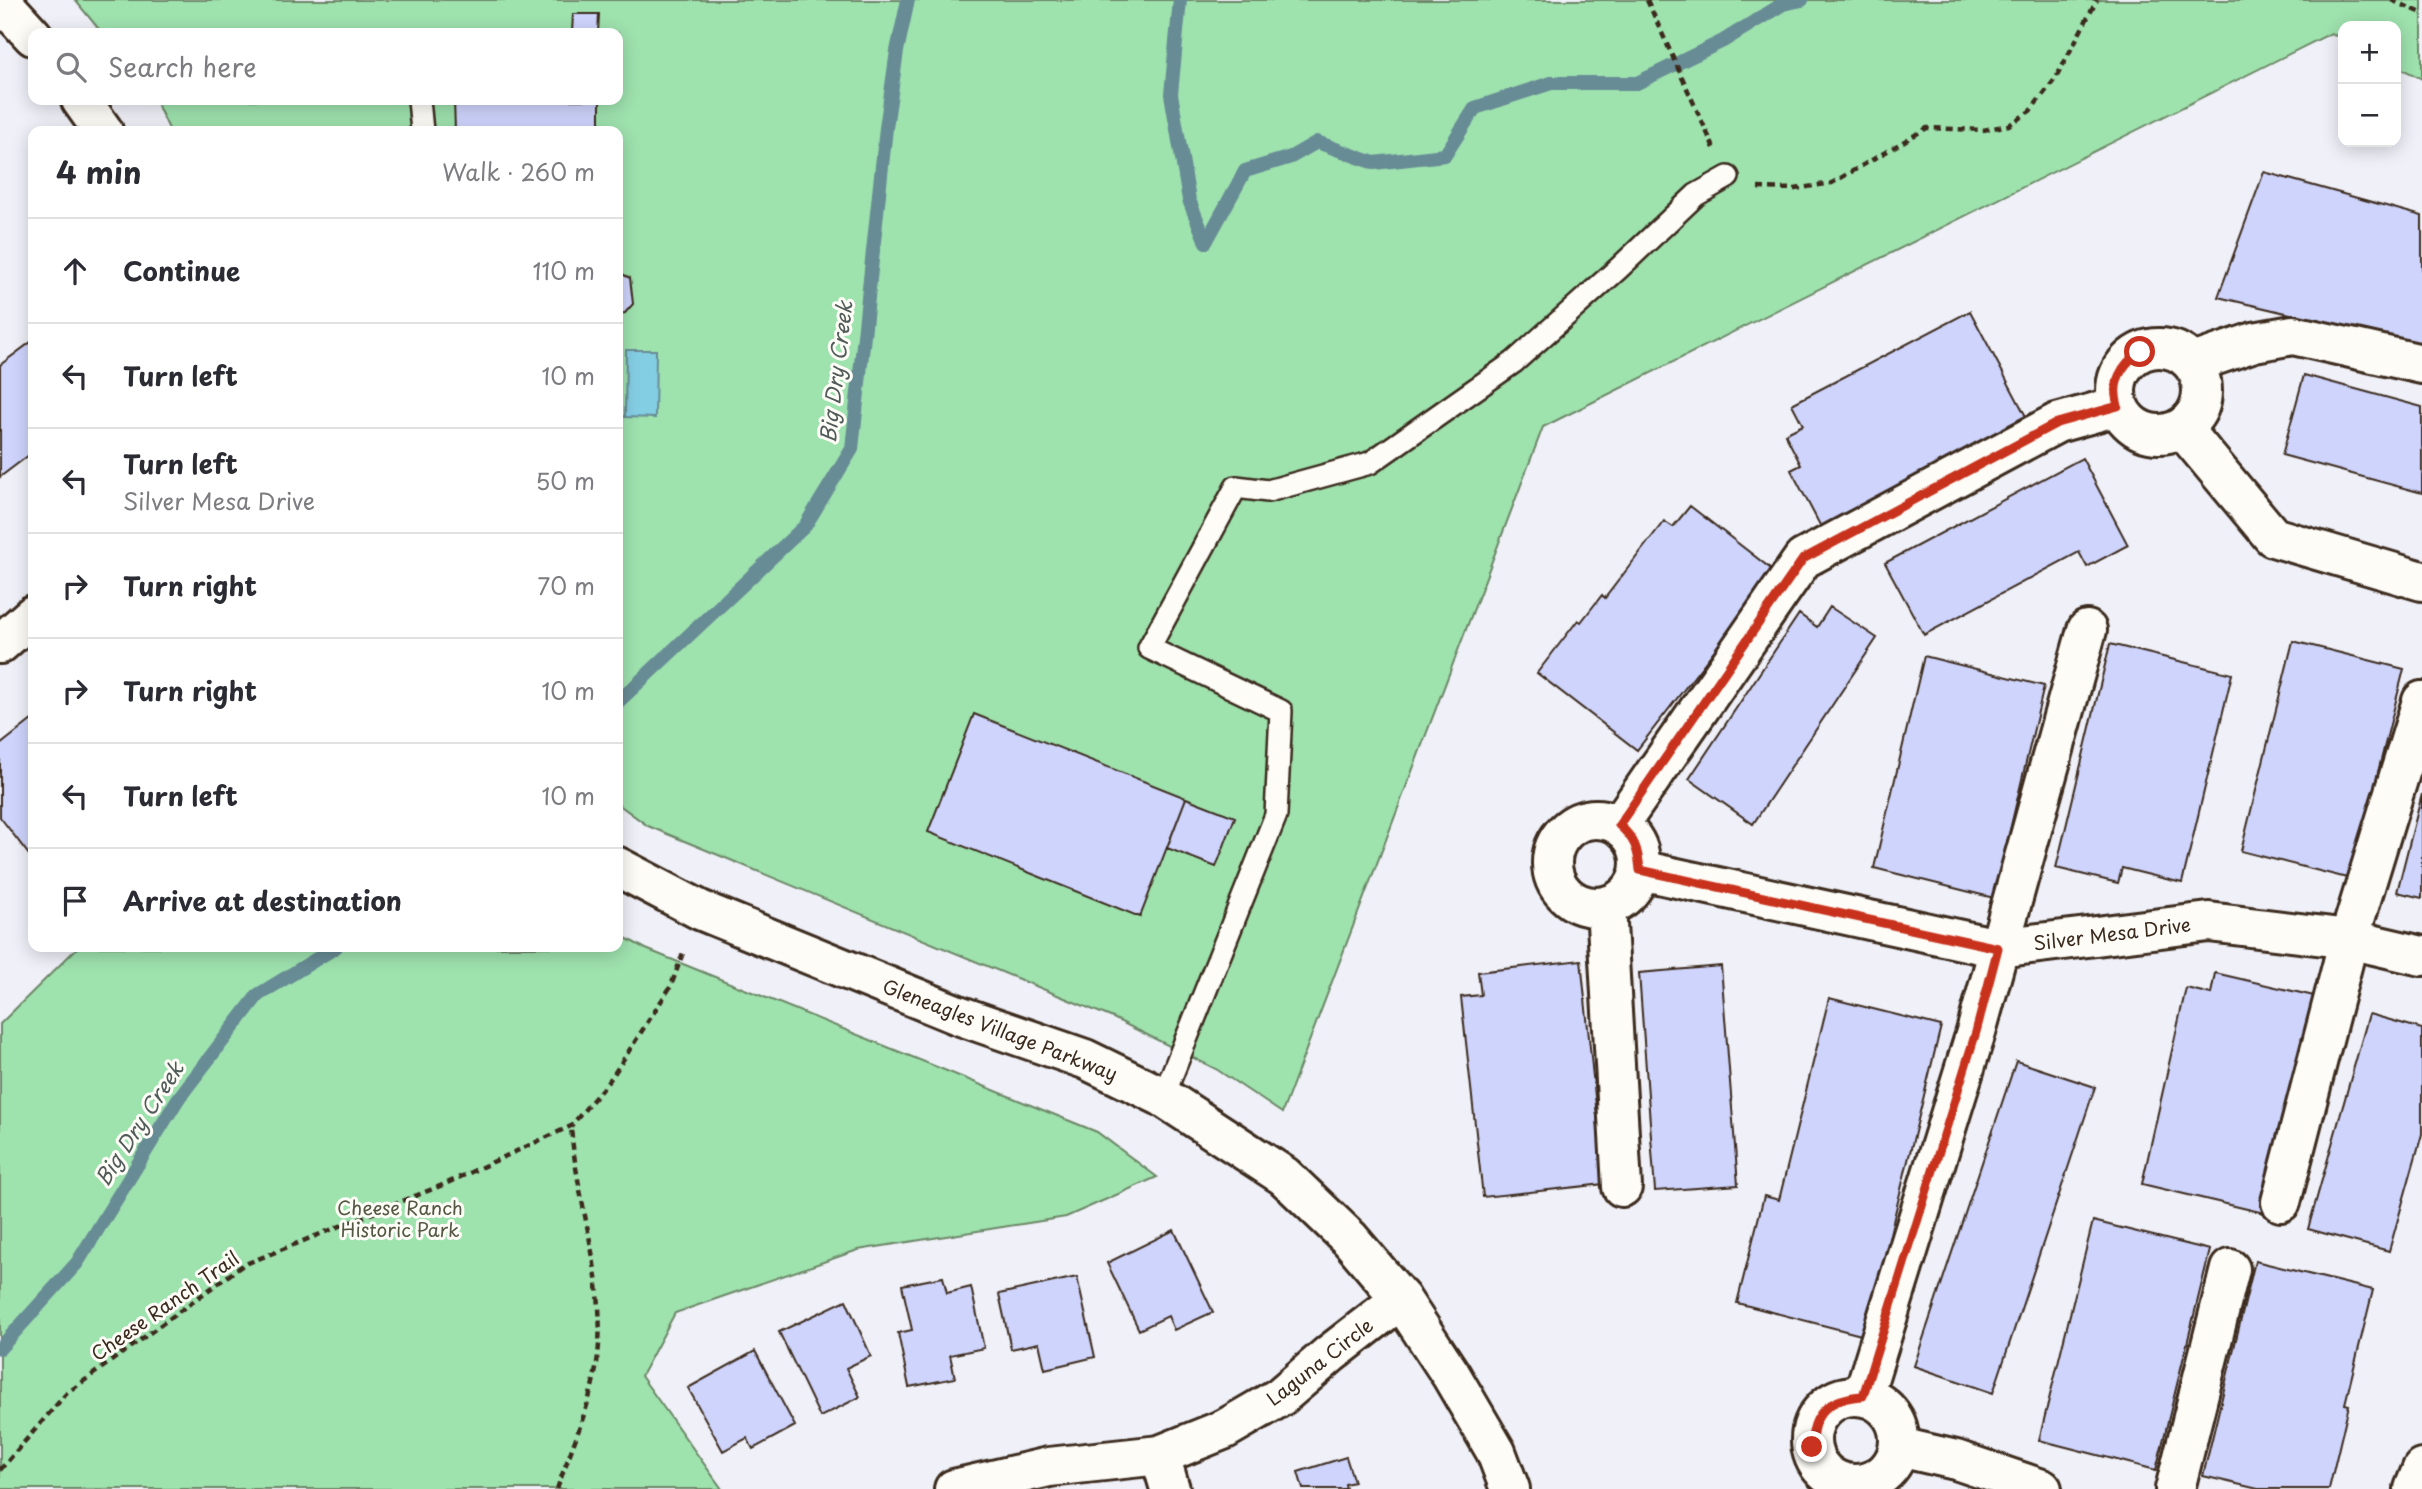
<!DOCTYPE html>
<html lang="en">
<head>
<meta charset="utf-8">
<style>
	:root { --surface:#fff; --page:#f7f7f7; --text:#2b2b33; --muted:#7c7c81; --line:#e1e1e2 }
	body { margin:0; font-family:"Playpen Sans",sans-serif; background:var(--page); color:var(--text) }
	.controls { position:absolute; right:21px; top:21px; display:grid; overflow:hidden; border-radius:14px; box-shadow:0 4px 18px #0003 }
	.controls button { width:63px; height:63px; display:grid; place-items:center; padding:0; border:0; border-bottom:2px solid var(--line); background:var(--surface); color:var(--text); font:35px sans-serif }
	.stop { position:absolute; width:21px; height:21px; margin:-16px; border:5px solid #c8321e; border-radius:50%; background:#fff }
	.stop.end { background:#c8321e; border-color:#fff; box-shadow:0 2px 7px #0008 }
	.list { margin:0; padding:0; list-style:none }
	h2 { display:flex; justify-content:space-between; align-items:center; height:91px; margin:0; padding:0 28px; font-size:30px }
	h2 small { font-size:23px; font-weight:400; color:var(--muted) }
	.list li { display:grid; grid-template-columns:46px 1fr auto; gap:21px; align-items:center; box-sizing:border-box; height:105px; padding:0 28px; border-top:2px solid var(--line) }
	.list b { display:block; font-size:26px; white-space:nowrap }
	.list p { margin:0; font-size:23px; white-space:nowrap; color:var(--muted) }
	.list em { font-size:23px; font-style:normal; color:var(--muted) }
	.icon { flex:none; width:38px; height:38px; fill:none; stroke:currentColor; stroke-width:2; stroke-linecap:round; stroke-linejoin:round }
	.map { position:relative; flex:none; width:2422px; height:1489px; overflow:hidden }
	.search { position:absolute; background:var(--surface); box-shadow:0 4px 18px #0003; left:28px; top:28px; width:595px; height:77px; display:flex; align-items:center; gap:18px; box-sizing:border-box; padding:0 24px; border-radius:14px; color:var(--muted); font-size:26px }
	.panel { position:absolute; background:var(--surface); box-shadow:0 4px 18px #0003; left:28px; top:126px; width:595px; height:826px; border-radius:14px }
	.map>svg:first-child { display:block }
</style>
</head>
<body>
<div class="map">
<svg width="2422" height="1489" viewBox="0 0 2422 1489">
	<rect width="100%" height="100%" fill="#eff0f8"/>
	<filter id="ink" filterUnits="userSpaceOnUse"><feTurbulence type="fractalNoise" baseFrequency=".0143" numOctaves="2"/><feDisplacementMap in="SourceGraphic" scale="14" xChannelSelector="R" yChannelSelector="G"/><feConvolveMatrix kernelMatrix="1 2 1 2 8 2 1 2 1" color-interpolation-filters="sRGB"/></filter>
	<g filter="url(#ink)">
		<!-- green -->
		<path fill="#9ee2ae" stroke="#6c8666" stroke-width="2" d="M75,0H2422V79L2396,66V26H2343V39L2331,33L1543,427L1282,1113L1216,1069L1113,1018L648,826L618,804V131H170L155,100H618V33H102Z
			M618,934L646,949L1097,1132L1157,1177L1066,1217L858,1250L675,1313L641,1376L722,1489H0V1024L78,947H618Z"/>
		<!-- water -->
		<path fill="#84cee4" stroke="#678c95" stroke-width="2" d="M626,350H656L655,418L625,417Z"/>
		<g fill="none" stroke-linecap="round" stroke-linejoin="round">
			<!-- stream -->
			<path stroke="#678c95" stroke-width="14" d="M1180,0L1171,94L1189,200L1206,242L1245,171L1291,157L1317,142L1374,163L1445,155L1475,108L1551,83H1637L1723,41L1783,4L1802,0
				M618,702L805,526L852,449L886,128L897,51L908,0
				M0,1348L77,1263L178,1099L258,995L336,947"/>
		</g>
		<!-- building -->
		<path fill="#ced4fc" stroke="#3b2a1e" stroke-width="2" d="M573,14H599L598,33H572Z
			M454,100H600V131H455Z
			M2264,172L2422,216V345L2218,297Z
			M618,272L630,278L633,304L625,313L618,314Z
			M1970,311L2029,422L1822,529L1791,470L1801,465L1785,434L1803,425L1792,404Z
			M31,342L33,345V452L0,477V365Z
			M2304,375L2422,407V493L2282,455Z
			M2082,458L2128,545L2087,567L2079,552L1924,635L1885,563Z
			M1690,506L1775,572L1637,750L1537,673L1578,620L1581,622L1602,595L1605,598L1664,521L1673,527Z
			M1830,607L1877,638L1753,824L1689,779L1799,614L1817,627Z
			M2293,641L2404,669L2351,879L2241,851Z
			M2110,644L2232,674L2182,883L2122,868L2118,883L2056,868Z
			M1924,656L2044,686L1994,898L1874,868Z
			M974,714L1186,798L1140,917L928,832Z
			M33,719V860L0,817V745Z
			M2422,794V898L2397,892Z
			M1186,798L1235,817L1216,867L1167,848Z
			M1581,960L1604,1184L1483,1197L1461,997L1481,995L1478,972Z
			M1721,966L1738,1185L1655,1191L1639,973Z
			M2215,973L2314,996L2264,1213L2142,1184L2186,988L2211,994Z
			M1829,998L1941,1026L1865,1336L1737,1303L1764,1196L1779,1200Z
			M2369,1014L2422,1029V1134L2389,1251L2308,1229Z
			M2016,1061L2095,1087L1993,1393L1914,1366Z
			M2093,1221L2210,1250L2156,1470L2039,1440Z
			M1174,1230L1213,1312L1174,1330L1168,1316L1139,1330L1107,1263Z
			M2255,1261L2373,1290L2345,1404L2349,1405L2329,1489H2258L2203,1476Z
			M943,1277L947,1293L971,1287L984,1348L950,1355L955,1378L909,1387L898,1333L912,1330L902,1285Z
			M1077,1277L1095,1357L1045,1369L1039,1343L1011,1349L999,1294Z
			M846,1300L871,1356L846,1368L860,1397L820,1417L779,1332Z
			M755,1351L795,1426L753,1449L747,1438L723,1451L688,1388Z
			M1346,1457L1354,1482L1345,1484L1346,1489H1303L1298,1472Z"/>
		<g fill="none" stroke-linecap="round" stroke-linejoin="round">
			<defs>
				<path id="lane" d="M419,100L422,131
					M1163,1097L1276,815L1281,711L1149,648L1236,487L1268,491L1370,463L1514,362L1619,268L1696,195L1728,177"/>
				<path id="street" d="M2116 391a43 43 0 1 1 86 0a43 43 0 1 1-86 0Z
					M2193,363L2254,342L2293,335L2422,364
					M2183,429L2273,537L2422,581
					M0,644L33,615
					M1552 863a44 44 0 1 1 88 0a44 44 0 1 1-88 0Z
					M1619,825L1803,559L2057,423L2118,406
					M1640,870L1998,948L2209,922L2349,939L2422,956
					M1606,906L1622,1187
					M2281,1202L2349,939L2422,701
					M1863,1396L1976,1032L2087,630
					M1811 1440a44 44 0 1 1 88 0a44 44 0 1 1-88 0Z
					M1899,1447L1956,1460L2042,1489
					M1160,1455L1170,1489
					M954,1489L1049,1467L1160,1455L1225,1429L1280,1397L1330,1354L1401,1299
					M2175,1489L2230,1269
					M2414,1489L2422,1469"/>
				<path id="secondary" d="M0,0L33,36
					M81,100L103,131
					M618,867L700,910L958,1015L1085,1059L1163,1097L1284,1176L1350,1239L1401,1299L1451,1375L1496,1452L1510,1489"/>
			</defs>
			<!-- lane casing -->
			<use href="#lane" stroke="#3b2a1e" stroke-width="26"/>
			<!-- street casing -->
			<use href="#street" stroke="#3b2a1e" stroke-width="44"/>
			<!-- secondary casing -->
			<use href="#secondary" stroke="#3b2a1e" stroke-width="44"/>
			<!-- path -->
			<path stroke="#3b2a1e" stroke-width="4.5" stroke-dasharray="7 5" stroke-linecap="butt" d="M1647,0L1714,148
				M2391,0L2422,13
				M1758,188L1795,189L1832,183L1927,128L1983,130L2009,125L2030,111L2056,78L2097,0
				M0,1470L66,1394L243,1265L445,1184L571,1126L612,1077L671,986L684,950
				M557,1489C573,1443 596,1394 599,1344C604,1270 576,1199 571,1126"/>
			<!-- lane -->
			<use href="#lane" stroke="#fdfcf7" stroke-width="21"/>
			<!-- street -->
			<use href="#street" stroke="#fdfcf7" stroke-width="38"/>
			<!-- secondary -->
			<use href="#secondary" stroke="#fdfcf7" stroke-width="38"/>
		</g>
	</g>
	<g fill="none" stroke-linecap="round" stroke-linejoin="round" filter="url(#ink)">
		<!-- route -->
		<path stroke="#c8321e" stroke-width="9" d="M1812,1447C1811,1412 1830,1398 1863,1396L1976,1032L1998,948L1640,870C1638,849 1635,839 1619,825L1803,559L2057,423L2118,406C2111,383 2121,365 2140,352"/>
	</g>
	<g text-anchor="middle" stroke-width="6" stroke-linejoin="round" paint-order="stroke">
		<!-- street labels -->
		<g font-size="19" fill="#3b2a1e" stroke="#fdfcf7">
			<text transform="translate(2112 934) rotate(-7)" y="7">Silver Mesa Drive</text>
			<text transform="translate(1000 1030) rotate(21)" y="7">Gleneagles Village Parkway</text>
			<text transform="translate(165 1306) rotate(-35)" y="7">Cheese Ranch Trail</text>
			<text transform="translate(1320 1362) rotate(-38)" y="7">Laguna Circle</text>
		</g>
		<!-- park labels -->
		<g font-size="19" fill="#545842" stroke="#fdfcf7">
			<text x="400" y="1215">Cheese Ranch<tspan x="400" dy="22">Historic Park</tspan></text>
		</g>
		<!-- water labels -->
		<g font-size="21" font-style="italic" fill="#515b59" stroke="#fdfcf7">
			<text transform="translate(837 372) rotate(-83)" y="7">Big Dry Creek</text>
			<text transform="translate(140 1124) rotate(-57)" y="7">Big Dry Creek</text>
		</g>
	</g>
</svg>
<div class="controls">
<button>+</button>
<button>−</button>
</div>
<div class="stop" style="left:2140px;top:352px"></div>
<div class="stop end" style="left:1812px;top:1447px"></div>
<div class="search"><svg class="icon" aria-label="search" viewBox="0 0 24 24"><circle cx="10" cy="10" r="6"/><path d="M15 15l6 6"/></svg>Search here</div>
<section class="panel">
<h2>4 min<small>Walk · 260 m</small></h2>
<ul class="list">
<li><svg class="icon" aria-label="ahead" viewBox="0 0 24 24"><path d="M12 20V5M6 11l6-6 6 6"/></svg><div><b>Continue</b></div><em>110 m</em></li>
<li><svg class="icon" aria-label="left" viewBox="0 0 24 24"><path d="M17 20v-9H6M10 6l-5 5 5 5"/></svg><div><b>Turn left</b></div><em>10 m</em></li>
<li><svg class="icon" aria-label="left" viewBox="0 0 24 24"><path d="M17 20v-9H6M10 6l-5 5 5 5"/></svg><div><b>Turn left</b><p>Silver Mesa Drive</p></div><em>50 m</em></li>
<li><svg class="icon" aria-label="right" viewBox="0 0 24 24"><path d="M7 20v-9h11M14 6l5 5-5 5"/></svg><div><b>Turn right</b></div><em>70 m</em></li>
<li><svg class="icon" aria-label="right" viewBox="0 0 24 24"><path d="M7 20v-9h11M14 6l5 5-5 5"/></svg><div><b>Turn right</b></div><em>10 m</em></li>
<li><svg class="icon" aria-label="left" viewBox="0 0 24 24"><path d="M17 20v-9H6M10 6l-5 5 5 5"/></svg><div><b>Turn left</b></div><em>10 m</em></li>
<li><svg class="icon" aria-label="arrive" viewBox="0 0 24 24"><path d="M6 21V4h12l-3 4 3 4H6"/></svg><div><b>Arrive at destination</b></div></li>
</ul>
</section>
</div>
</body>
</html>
